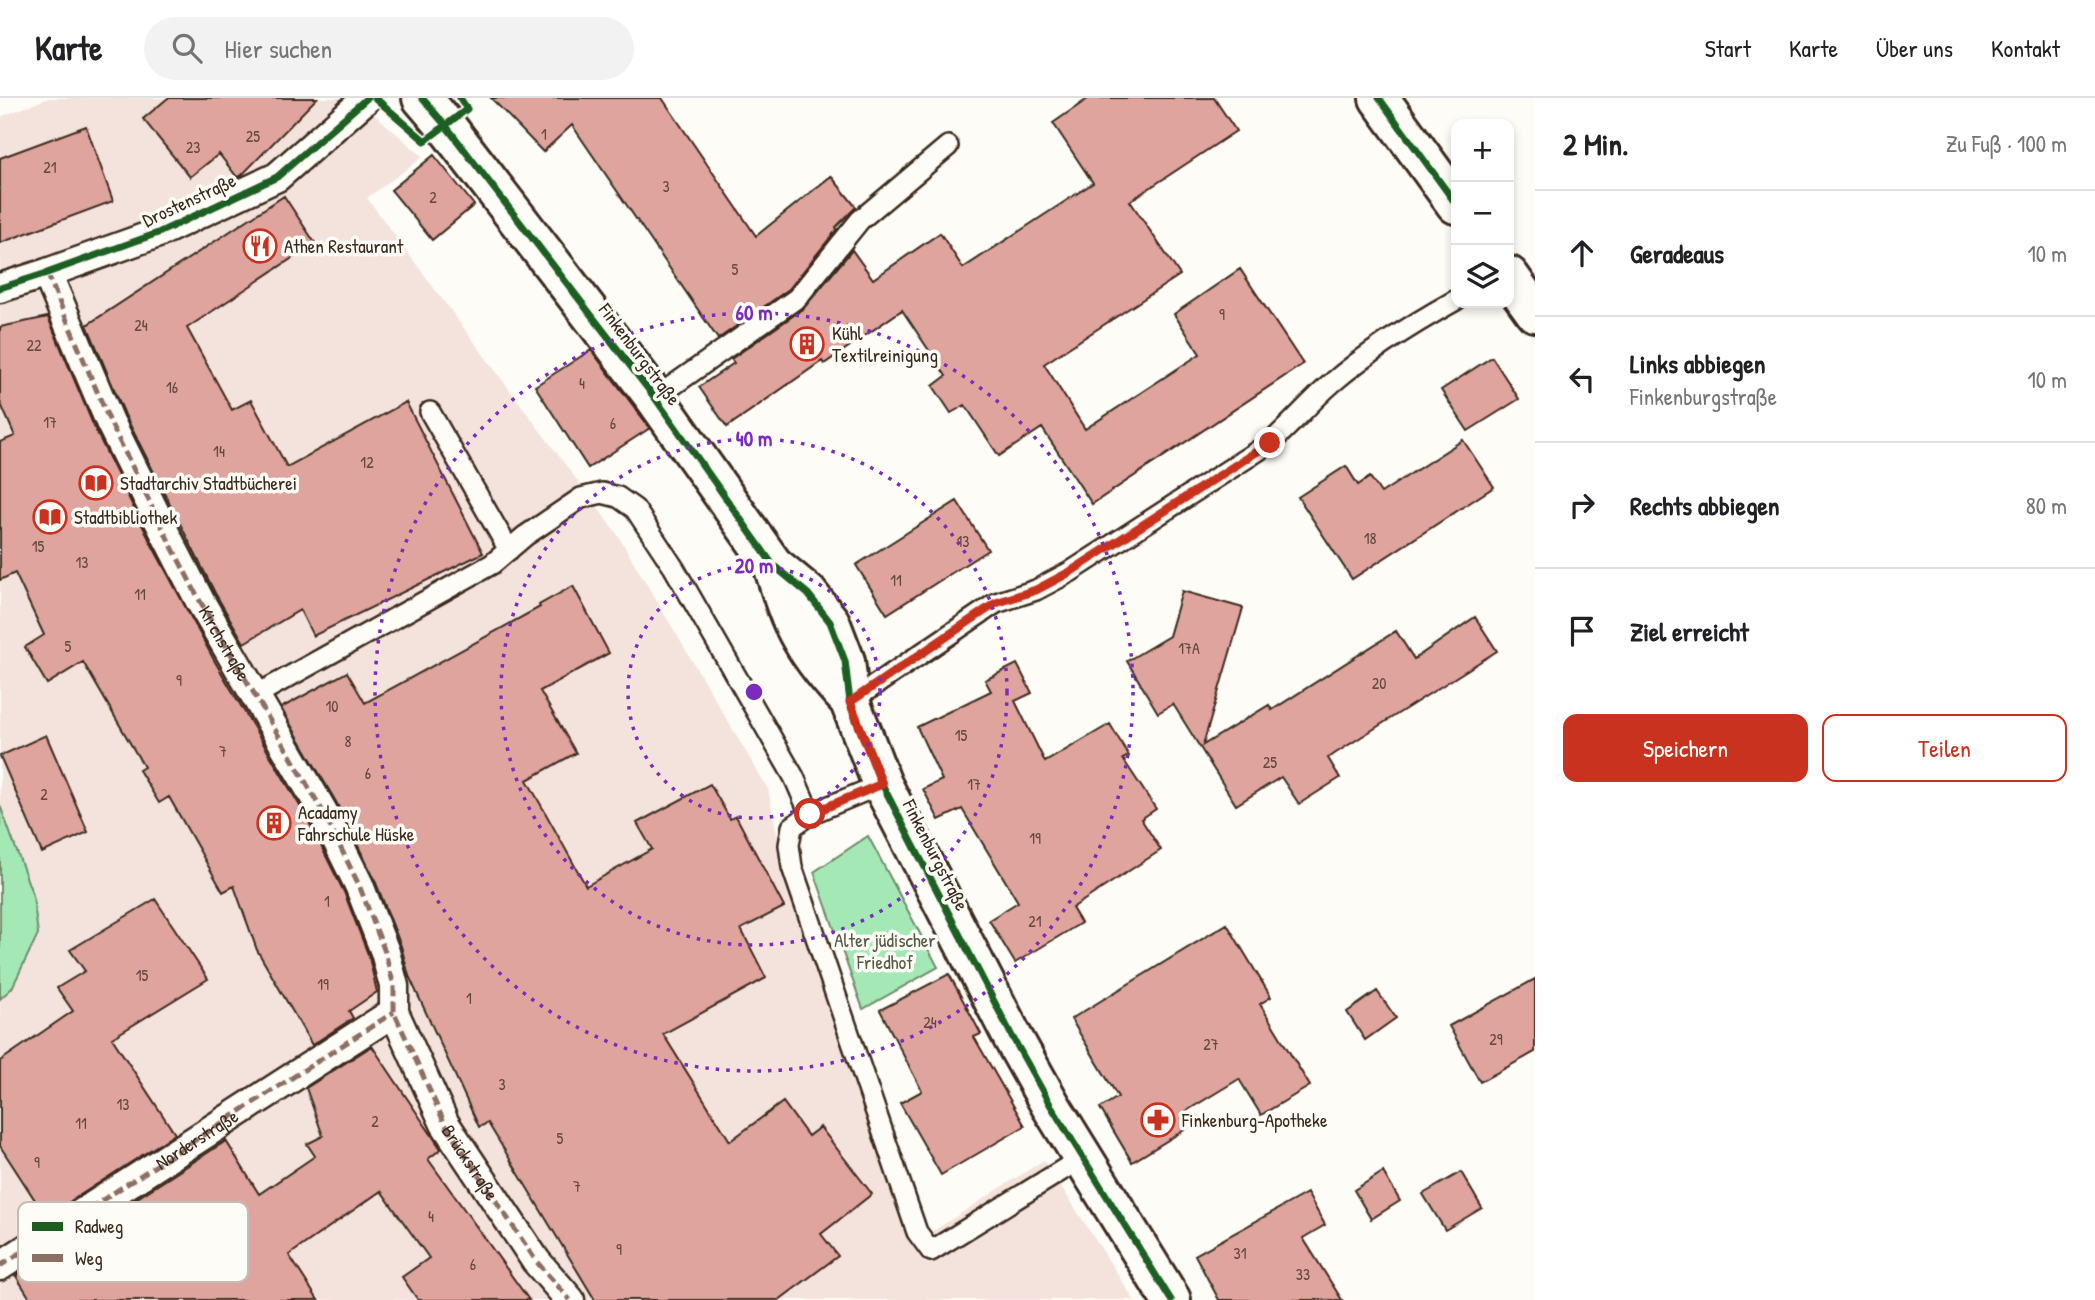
<!DOCTYPE html>
<html lang="de">
<head>
<meta charset="utf-8">
<style>
	:root { --surface:#fff; --page:#f2f2f2; --text:#202124; --muted:#757577; --line:#e0e0e0; --accent:#c8321e }
	body { margin:0; font-family:"Patrick Hand",sans-serif; background:var(--page); color:var(--text) }
	.controls { position:absolute; right:21px; top:21px; display:grid; overflow:hidden; border-radius:14px; box-shadow:0 4px 10px #0003 }
	.controls button { width:63px; height:63px; display:grid; place-items:center; padding:0; border:0; border-bottom:2px solid var(--line); background:var(--surface); color:var(--text); font:35px sans-serif }
	.stop { position:absolute; width:21px; height:21px; margin:-16px; border:5px solid #c8321e; border-radius:50%; background:#fff }
	.stop.end { background:#c8321e; border-color:#fff; box-shadow:0 2px 7px #0008 }
	.list { margin:0; padding:0; list-style:none }
	h2 { display:flex; justify-content:space-between; align-items:center; height:91px; margin:0; padding:0 28px; font-size:30px }
	h2 small { font-size:23px; font-weight:400; color:var(--muted) }
	.list li { display:grid; grid-template-columns:46px 1fr auto; gap:21px; align-items:center; box-sizing:border-box; height:126px; padding:0 28px; border-top:2px solid var(--line) }
	.list b { display:block; font-size:26px; white-space:nowrap }
	.list p { margin:0; font-size:23px; white-space:nowrap; color:var(--muted) }
	.list em { font-size:23px; font-style:normal; color:var(--muted) }
	.actions { display:flex; gap:14px; padding:21px 28px }
	.actions a { flex:1; padding:16px 0; border:2px solid var(--accent); border-radius:14px; text-align:center; font-size:24px; color:var(--accent) }
	.actions .main { background:var(--accent); color:#fff }
	.icon { flex:none; width:38px; height:38px; fill:none; stroke:currentColor; stroke-width:2; stroke-linecap:round; stroke-linejoin:round }
	.map { position:relative; flex:none; width:1535px; height:1202px; overflow:hidden }
	header { display:flex; align-items:center; gap:42px; box-sizing:border-box; height:98px; padding:0 35px; background:var(--surface); border-bottom:2px solid var(--line) }
	header strong { font-size:33px }
	nav { display:flex; gap:38px; margin-inline-start:auto; font-size:24px }
	.search { width:490px; height:63px; background:var(--page); display:flex; align-items:center; gap:18px; box-sizing:border-box; padding:0 24px; border-radius:38px; color:var(--muted); font-size:26px }
	main { display:flex }
	aside { flex:1; background:var(--surface) }
	.map>svg:first-child { display:block }
</style>
</head>
<body>
<header>
<strong>Karte</strong>
<div class="search"><svg class="icon" aria-label="search" viewBox="0 0 24 24"><circle cx="10" cy="10" r="6"/><path d="M15 15l6 6"/></svg>Hier suchen</div>
<nav><a>Start</a><a>Karte</a><a>Über uns</a><a>Kontakt</a></nav>
</header>
<main>
<div class="map">
<svg width="1535" height="1202" viewBox="0 0 1535 1202">
	<rect width="100%" height="100%" fill="#fdfcf7"/>
	<filter id="ink" filterUnits="userSpaceOnUse"><feTurbulence type="fractalNoise" baseFrequency=".0143" numOctaves="2"/><feDisplacementMap in="SourceGraphic" scale="14" xChannelSelector="R" yChannelSelector="G"/><feConvolveMatrix kernelMatrix="1 2 1 2 8 2 1 2 1" color-interpolation-filters="sRGB"/></filter>
	<g filter="url(#ink)">
		<!-- built -->
		<path fill="#f4e2dc" d="M49,0H356L423,59L367,100L617,436L768,691L783,766L913,1146L1044,1062L1134,1202H0V19Z"/>
		<!-- green -->
		<path fill="#a4e9b5" stroke="#708a6a" stroke-width="2" d="M0,707L33,798L38,836L12,890L0,901Z
			M868,738L938,869L863,911L814,774Z"/>
		<!-- building -->
		<path fill="#dea49d" stroke="#3b2a1e" stroke-width="2" d="M168,0H317L242,77L237,79L219,56L190,79L143,21Z
			M491,0H662L756,138L831,78L856,109L836,129L837,131L789,191L718,241L572,27L543,54Z
			M1089,0H1214L1236,33L1130,103L1180,177L1044,266L1085,331L1200,256L1174,216L1240,171L1303,266L1092,406L1042,330L999,358L965,307L951,315L933,288L946,278L902,212L824,266L822,263L727,329L699,289L734,265L731,261L804,210L852,152L873,181L940,135L963,170L1093,85L1053,25Z
			M86,28L113,103L0,145V60Z
			M434,57L474,107L432,142L391,92Z
			M284,98L315,145L187,230L232,312L251,302L287,369L406,304L483,455L313,538L300,512L244,545L215,495L125,317L87,227Z
			M48,219L95,331L152,447L214,562L307,720L344,794L369,859L377,894L349,913L353,920L312,947L257,852L234,788L223,794L169,699L159,705L139,672L144,669L83,564L47,586L25,549L44,537L15,475L0,482V344L15,338L0,304V229Z
			M591,252L650,330L588,370L535,288Z
			M1492,259L1519,301L1468,333L1441,292Z
			M1463,342L1494,389L1352,481L1298,399L1346,368L1358,387L1370,379L1381,395Z
			M957,403L988,452L887,516L856,467Z
			M573,488L609,555L540,593L576,655L527,682L586,788L652,751L637,725L710,686L730,721L736,718L784,809L741,831L766,880L663,936L730,1043L783,1004L808,1038L820,1029L872,1096L821,1136L838,1158L779,1202H595L488,1025L479,1029L409,878L401,848L374,780L336,704L281,610L347,574L365,605L540,509L539,507Z
			M1182,493L1243,510L1203,647L1269,607L1272,612L1396,533L1414,561L1475,519L1497,553L1328,660L1340,680L1299,706L1281,679L1236,707L1173,606L1158,615L1127,563L1169,538Z
			M1017,566L1032,595L1015,603L1045,664L1110,626L1129,658L1123,661L1156,711L1141,721L1161,752L1072,810L1081,825L1015,865L989,822L1018,804L962,711L939,722L923,691L942,682L917,629L991,593L985,582Z
			M46,637L88,734L42,755L0,658Z
			M155,801L208,881L112,940L175,1036L46,1119L0,1048V963L73,913L57,890L85,873L70,852Z
			M1227,826L1271,899L1260,906L1310,988L1261,1017L1239,981L1183,1015L1191,1028L1132,1064L1100,1010L1118,999L1071,921Z
			M949,876L981,936L974,939L1025,1028L941,1077L900,1005L922,993L880,912Z
			M1535,881V954L1480,984L1449,928Z
			M1377,893L1396,920L1365,942L1347,914Z
			M372,948L441,1051L428,1061L529,1202H418L402,1179L429,1160L381,1093L289,1157L318,1202H31L16,1178L226,1043L259,1096L315,1058L307,1046L323,1038L306,990Z
			M1383,1074L1400,1103L1371,1121L1354,1092Z
			M1461,1074L1482,1110L1445,1132L1423,1096Z
			M1307,1095L1325,1127L1303,1140L1342,1202H1219L1195,1157Z"/>
		<g fill="none" stroke-linecap="round" stroke-linejoin="round">
			<defs>
				<path id="service" d="M655,300L797,200L860,122L948,48
					M430,314L509,452
					M256,597L492,466L525,438L581,400L602,395L618,399L635,411L674,470L794,679L810,716
					M850,604L996,505L1036,492L1070,474L1270,345C1292,326 1310,304 1332,285C1369,253 1413,226 1456,202
					M882,686L810,716L792,729L789,747L792,769L917,1134L931,1153L1082,1060"/>
				<path id="pedestrian" d="M47,175L110,324L167,439L200,503L322,712L359,787L385,854L394,888V914L445,1026L536,1163L570,1202
					M0,190L47,175L158,135L277,79L367,0
					M0,1168L394,914"/>
				<path id="minor" d="M1379,0L1456,106
					M1509,178L1535,214"/>
				<path id="tertiary" d="M422,0L446,28L655,300L773,467L808,496L830,524L845,563L850,604L882,686L1013,940L1051,1008L1171,1202
					M773,467C781,492 788,518 801,540C814,563 831,583 849,602"/>
			</defs>
			<!-- service casing -->
			<use href="#service" stroke="#3b2a1e" stroke-width="24"/>
			<!-- pedestrian casing -->
			<use href="#pedestrian" stroke="#3b2a1e" stroke-width="33"/>
			<!-- minor casing -->
			<use href="#minor" stroke="#3b2a1e" stroke-width="44"/>
			<!-- tertiary casing -->
			<use href="#tertiary" stroke="#3b2a1e" stroke-width="44"/>
			<!-- service -->
			<use href="#service" stroke="#fdfcf7" stroke-width="19"/>
			<!-- pedestrian -->
			<use href="#pedestrian" stroke="#fdfcf7" stroke-width="28"/>
			<!-- minor -->
			<use href="#minor" stroke="#fdfcf7" stroke-width="38"/>
			<!-- tertiary -->
			<use href="#tertiary" stroke="#fdfcf7" stroke-width="38"/>
			<!-- quiet -->
			<g stroke="#8d6e63" stroke-width="5" stroke-dasharray="10 5" stroke-linecap="butt">
				<path id="s1" d="M47,175L110,324L167,439L200,503L322,712L359,787L385,854L394,888V914L445,1026L536,1163L570,1202"/>
				<path id="s2" d="M0,1168L394,914"/>
			</g>
			<defs>
				<path id="cycleway" d="M375,0L425,43L467,11L460,0
					M422,0L446,28L655,300L773,467L808,496L830,524L845,563L850,604L882,686L1013,940L1051,1008L1171,1202
					M1379,0L1456,106
					M0,190L47,175L158,135L277,79L367,0"/>
			</defs>
			<!-- cycleway casing -->
			<use href="#cycleway" stroke="#fdfcf7" stroke-width="11"/>
			<!-- cycleway -->
			<use href="#cycleway" stroke="#1b5e20" stroke-width="7"/>
		</g>
	</g>
	<g fill="none" stroke-linecap="round" stroke-linejoin="round" filter="url(#ink)">
		<!-- route -->
		<path stroke="#c8321e" stroke-width="9" d="M810,716L882,686L850,604L996,505L1036,492L1070,474L1270,345"/>
	</g>
	<!-- distance rings -->
	<g fill="none" stroke="#7b2cbf" stroke-width="3.5" stroke-dasharray="3.5 7">
		<circle cx="754" cy="594" r="126"/>
		<circle cx="754" cy="594" r="253"/>
		<circle cx="754" cy="594" r="379"/>
	</g>
	<!-- icons -->
	<defs>
		<symbol id="restaurant-ring" viewBox="-11 -11 22 22"><circle r="9.5" fill="#fdfcf7" stroke="#c8321e" stroke-width="1.5"/><path d="M-5-6h1v4h1v-4h1v4h1v-4h1v5L-1.5 .5V6h-2V.5L-5-1ZM5-6V6H3V1.5H1.5Q1.5-4 5-6Z" fill="#c8321e"/></symbol>
		<symbol id="building-ring" viewBox="-11 -11 22 22"><circle r="9.5" fill="#fdfcf7" stroke="#c8321e" stroke-width="1.5"/><path d="M-4-6H4V6H1V3H-1V6H-4ZM-2.5-4.3h1.7v1.8h-1.7ZM.8-4.3h1.7v1.8H.8ZM-2.5-1h1.7V.8h-1.7ZM.8-1h1.7V.8H.8Z" fill="#c8321e"/></symbol>
		<symbol id="library-ring" viewBox="-11 -11 22 22"><circle r="9.5" fill="#fdfcf7" stroke="#c8321e" stroke-width="1.5"/><path d="M-6-4Q-3-5.5-.7-3.5V5Q-3 3-6 4ZM6-4Q3-5.5 .7-3.5V5Q3 3 6 4Z" fill="#c8321e"/></symbol>
		<symbol id="pharmacy-ring" viewBox="-11 -11 22 22"><circle r="9.5" fill="#fdfcf7" stroke="#c8321e" stroke-width="1.5"/><path d="M-2-6h4v4h4v4h-4v4h-4v-4h-4v-4h4Z" fill="#c8321e"/></symbol>
	</defs>
	<g fill-rule="evenodd">
		<use href="#restaurant-ring" x="241" y="129" width="38" height="38"/>
		<use href="#building-ring" x="788" y="227" width="38" height="38"/>
		<use href="#library-ring" x="77" y="366" width="38" height="38"/>
		<use href="#library-ring" x="31" y="400" width="38" height="38"/>
		<use href="#building-ring" x="255" y="706" width="38" height="38"/>
		<use href="#pharmacy-ring" x="1139" y="1003" width="38" height="38"/>
	</g>
	<g text-anchor="middle" stroke-width="7" stroke-linejoin="round" paint-order="stroke">
		<!-- number labels -->
		<g font-size="16" fill="#64483e">
			<text x="544" y="42">1</text>
			<text x="253" y="44">25</text>
			<text x="193" y="55">23</text>
			<text x="50" y="75">21</text>
			<text x="666" y="94">3</text>
			<text x="433" y="105">2</text>
			<text x="735" y="177">5</text>
			<text x="1222" y="222">9</text>
			<text x="141" y="233">24</text>
			<text x="34" y="253">22</text>
			<text x="582" y="291">4</text>
			<text x="172" y="295">16</text>
			<text x="50" y="330">17</text>
			<text x="613" y="331">6</text>
			<text x="219" y="359">14</text>
			<text x="367" y="370">12</text>
			<text x="1370" y="446">18</text>
			<text x="963" y="449">13</text>
			<text x="38" y="454">15</text>
			<text x="82" y="470">13</text>
			<text x="896" y="488">11</text>
			<text x="140" y="502">11</text>
			<text x="68" y="554">5</text>
			<text x="1189" y="556">17A</text>
			<text x="179" y="588">9</text>
			<text x="1379" y="591">20</text>
			<text x="332" y="614">10</text>
			<text x="961" y="643">15</text>
			<text x="348" y="649">8</text>
			<text x="223" y="659">7</text>
			<text x="1270" y="670">25</text>
			<text x="368" y="681">6</text>
			<text x="974" y="692">17</text>
			<text x="44" y="702">2</text>
			<text x="1035" y="746">19</text>
			<text x="327" y="809">1</text>
			<text x="1035" y="829">21</text>
			<text x="142" y="883">15</text>
			<text x="323" y="892">19</text>
			<text x="469" y="906">1</text>
			<text x="930" y="930">24</text>
			<text x="1496" y="947">29</text>
			<text x="1211" y="952">27</text>
			<text x="502" y="992">3</text>
			<text x="123" y="1012">13</text>
			<text x="375" y="1029">2</text>
			<text x="81" y="1031">11</text>
			<text x="560" y="1046">5</text>
			<text x="37" y="1070">9</text>
			<text x="577" y="1094">7</text>
			<text x="431" y="1124">4</text>
			<text x="619" y="1157">9</text>
			<text x="1240" y="1161">31</text>
			<text x="473" y="1172">6</text>
			<text x="1303" y="1182">33</text>
		</g>
		<!-- street labels -->
		<g font-size="19" fill="#3b2a1e" stroke="#fdfcf7">
			<text transform="translate(189 102) rotate(-25)" y="7">Drostenstraße</text>
			<text transform="translate(640 256) rotate(53)" y="7">Finkenburgstraße</text>
			<text dy="7" stroke="none"><textPath href="#s1" startOffset="411">Kirchstraße</textPath></text>
			<text transform="translate(936 757) rotate(63)" y="7">Finkenburgstraße</text>
			<text dy="7" stroke="none"><textPath href="#s2" startOffset="234">Norderstraße</textPath></text>
			<text dy="7" stroke="none"><textPath href="#s1" startOffset="990">Brückstraße</textPath></text>
		</g>
		<!-- poi labels -->
		<g font-size="19" fill="#3b2a1e" stroke="#fdfcf7" text-anchor="start">
			<text x="284" y="155">Athen Restaurant</text>
			<text x="832" y="242">Kühl<tspan x="832" dy="22">Textilreinigung</tspan></text>
			<text x="120" y="392">Stadtarchiv Stadtbücherei</text>
			<text x="74" y="426">Stadtbibliothek</text>
			<text x="298" y="721">Acadamy<tspan x="298" dy="22">Fahrschule Hüske</tspan></text>
			<text x="1182" y="1029">Finkenburg-Apotheke</text>
		</g>
		<!-- park labels -->
		<g font-size="19" fill="#555a44" stroke="#fdfcf7">
			<text x="885" y="849">Alter jüdischer<tspan x="885" dy="22">Friedhof</tspan></text>
		</g>
	</g>
	<!-- legend -->
	<rect x="18" y="1104" width="230" height="80" rx="10" fill="#fdfcf7" stroke="#c3bdb6" stroke-width="2"/>
	<rect x="32" y="1124" width="31" height="9" fill="#1b5e20"/>
	<rect x="32" y="1156" width="31" height="8" fill="#8d6e63"/>
	<g font-size="19" fill="#3b2a1e">
		<text x="75" y="1135">Radweg</text>
		<text x="75" y="1167">Weg</text>
	</g>
	<circle cx="754" cy="594" r="10" fill="#7b2cbf" stroke="#fdfcf7" stroke-width="3.5"/>
	<g font-size="21" text-anchor="middle" font-weight="bold" fill="#7b2cbf" stroke="#fdfcf7" stroke-width="7" stroke-linejoin="round" paint-order="stroke">
		<text x="754" y="222">60 m</text>
		<text x="754" y="348">40 m</text>
		<text x="754" y="475">20 m</text>
	</g>
</svg>
<div class="controls">
<button>+</button>
<button>−</button>
<button><svg class="icon" aria-label="layers" viewBox="0 0 24 24"><path d="M12 4l9 5-9 5-9-5zM3 14l9 5 9-5"/></svg></button>
</div>
<div class="stop" style="left:810px;top:716px"></div>
<div class="stop end" style="left:1270px;top:345px"></div>
</div>
<aside>
<h2>2 Min.<small>Zu Fuß · 100 m</small></h2>
<ul class="list">
<li><svg class="icon" aria-label="ahead" viewBox="0 0 24 24"><path d="M12 20V5M6 11l6-6 6 6"/></svg><div><b>Geradeaus</b></div><em>10 m</em></li>
<li><svg class="icon" aria-label="left" viewBox="0 0 24 24"><path d="M17 20v-9H6M10 6l-5 5 5 5"/></svg><div><b>Links abbiegen</b><p>Finkenburgstraße</p></div><em>10 m</em></li>
<li><svg class="icon" aria-label="right" viewBox="0 0 24 24"><path d="M7 20v-9h11M14 6l5 5-5 5"/></svg><div><b>Rechts abbiegen</b></div><em>80 m</em></li>
<li><svg class="icon" aria-label="arrive" viewBox="0 0 24 24"><path d="M6 21V4h12l-3 4 3 4H6"/></svg><div><b>Ziel erreicht</b></div></li>
</ul>
<div class="actions"><a class="main">Speichern</a><a>Teilen</a></div>
</aside>
</main>
</body>
</html>
